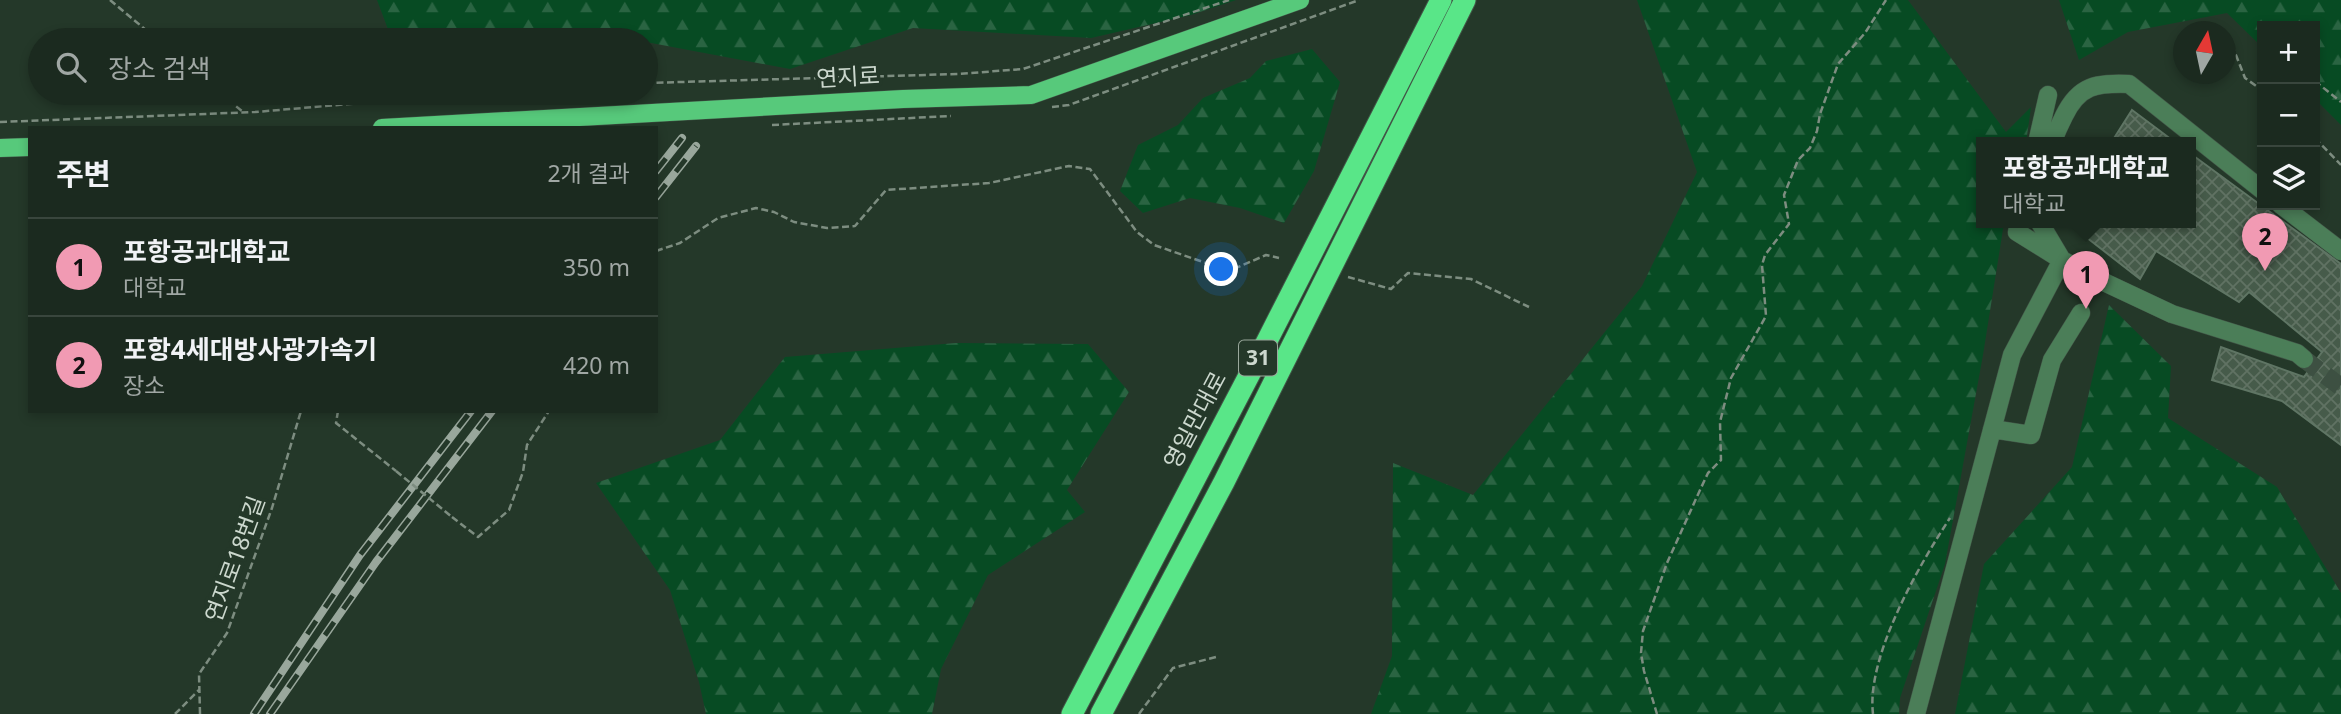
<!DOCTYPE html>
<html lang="ko">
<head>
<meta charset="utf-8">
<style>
	:root { --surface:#1b2a1f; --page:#243228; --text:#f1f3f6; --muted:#a0a7a4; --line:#39463d; --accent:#f19ab3 }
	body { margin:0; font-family:"Noto Sans","Noto Sans KR",sans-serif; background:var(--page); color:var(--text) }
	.controls { position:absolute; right:21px; top:21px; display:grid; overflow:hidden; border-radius:0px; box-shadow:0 4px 10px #0003 }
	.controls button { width:63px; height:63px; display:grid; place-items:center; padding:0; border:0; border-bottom:2px solid var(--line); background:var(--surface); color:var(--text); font:35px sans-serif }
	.compass { position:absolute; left:2173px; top:21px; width:63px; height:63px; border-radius:50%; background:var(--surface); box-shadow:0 4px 10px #0003; rotate:9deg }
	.you { position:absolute; left:1222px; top:270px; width:24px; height:24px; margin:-18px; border:5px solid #fff; border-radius:50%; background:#1a73e8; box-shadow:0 0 0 10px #1a73e833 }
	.badge { display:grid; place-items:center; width:46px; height:46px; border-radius:50%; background:var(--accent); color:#111; font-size:23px; font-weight:700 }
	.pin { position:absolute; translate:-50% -58px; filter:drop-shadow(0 2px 4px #0008) }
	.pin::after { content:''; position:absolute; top:37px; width:24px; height:21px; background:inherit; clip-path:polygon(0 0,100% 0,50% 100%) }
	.popup { position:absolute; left:1976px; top:137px; width:220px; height:91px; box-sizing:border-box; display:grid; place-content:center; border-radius:0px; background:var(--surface); filter:drop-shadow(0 2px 5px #0005); font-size:23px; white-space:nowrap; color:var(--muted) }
	.popup b { font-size:26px; color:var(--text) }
	.popup::after { content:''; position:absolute; left:50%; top:100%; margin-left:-14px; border:14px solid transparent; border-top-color:var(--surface) }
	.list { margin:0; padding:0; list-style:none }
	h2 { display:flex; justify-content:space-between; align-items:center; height:91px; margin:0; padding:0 28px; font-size:30px }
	h2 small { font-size:23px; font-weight:400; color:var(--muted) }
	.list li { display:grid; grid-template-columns:46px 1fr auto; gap:21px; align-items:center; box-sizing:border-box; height:98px; padding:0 28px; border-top:2px solid var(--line) }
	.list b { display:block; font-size:26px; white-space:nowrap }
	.list p { margin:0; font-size:23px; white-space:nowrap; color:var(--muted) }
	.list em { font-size:23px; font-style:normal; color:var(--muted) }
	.icon { flex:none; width:38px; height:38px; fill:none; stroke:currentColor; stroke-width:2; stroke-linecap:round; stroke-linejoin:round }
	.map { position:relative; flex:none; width:2341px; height:714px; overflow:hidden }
	.search { position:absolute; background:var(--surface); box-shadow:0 4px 10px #0003; left:28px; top:28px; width:630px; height:77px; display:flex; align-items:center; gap:18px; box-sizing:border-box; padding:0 24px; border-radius:38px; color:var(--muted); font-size:26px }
	.panel { position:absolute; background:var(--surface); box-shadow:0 4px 10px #0003; left:28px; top:126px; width:630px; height:287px; border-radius:0px }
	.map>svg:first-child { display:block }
</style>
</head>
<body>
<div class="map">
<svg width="2341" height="714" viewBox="0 0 2341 714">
	<defs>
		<pattern id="forest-firs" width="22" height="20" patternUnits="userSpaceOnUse" patternTransform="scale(1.75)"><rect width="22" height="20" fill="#074b23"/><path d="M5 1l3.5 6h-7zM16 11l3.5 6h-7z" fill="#2a6442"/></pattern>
		<pattern id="building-cross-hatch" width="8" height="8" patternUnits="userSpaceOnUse" patternTransform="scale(1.75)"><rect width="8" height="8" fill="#465b4a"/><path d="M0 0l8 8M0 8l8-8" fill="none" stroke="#607263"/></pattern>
	</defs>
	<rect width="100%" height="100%" fill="#243829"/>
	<!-- forest -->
	<path fill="url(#forest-firs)" d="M377,0H1236L1191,15L1091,38L913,28L790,69L646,42V40H392Z
		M1637,0H1908L2006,132L2031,107L2026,143H1981V223H2004L1983,355L1945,564L1900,698L1899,714H1371L1392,656L1393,463L1473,495L1642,286L1697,172Z
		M2059,0H2341V125L2315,99V26H2262V47L2227,13L2128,32L2079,60Z
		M1312,49L1340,82L1314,171L1284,223L1240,208L1190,198L1143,213L1120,191L1138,145L1178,125L1203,98L1250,78L1266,61Z
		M2109,305L2171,366L2168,418L2277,487L2341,593V714H1955L1984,564L2072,467Z
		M956,343L1088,344L1129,392L1067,490L1085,512L988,575L941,669L932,714H706L699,682L670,590L596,483L720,440L785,357Z"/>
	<!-- building -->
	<path fill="url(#building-cross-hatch)" stroke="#5f7564" stroke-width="2" d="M2132,110L2176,143H2111Z
		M2191,154L2341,264V445L2282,401L2212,380L2221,347L2304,377L2322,352L2249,292L2239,302L2156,251L2140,279L2068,223H2191Z"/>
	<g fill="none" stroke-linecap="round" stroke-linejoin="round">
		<!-- minor-tunnel -->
		<path stroke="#3d5042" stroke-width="18" stroke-dasharray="18 9" stroke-linecap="butt" d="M2304,359L2341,387"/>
		<defs>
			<path id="minor" d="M2037,143L2048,95
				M2053,143C2055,133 2060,125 2064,116C2079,85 2096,83 2129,84L2262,190
				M2281,205L2341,251
				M2040,223L2062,260L2106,283L2172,314L2297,353L2304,359
				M1992,429L2031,435L2052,360L2081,313
				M1916,714L2012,355L2062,260L2017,232L2019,223"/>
			<path id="major" d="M382,128L903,99L1031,95L1300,0
				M0,148L30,147"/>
			<path id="highway" d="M1072,714L1267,341L1441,0
				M1101,714L1224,482L1465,0"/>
		</defs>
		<!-- minor casing -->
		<use href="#minor" stroke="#425547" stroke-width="19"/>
		<!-- major casing -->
		<use href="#major" stroke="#425547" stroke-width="19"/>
		<!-- highway casing -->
		<use href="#highway" stroke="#425547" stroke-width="23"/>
		<!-- path -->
		<path stroke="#7d8d80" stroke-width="2.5" stroke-dasharray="7 3.5" stroke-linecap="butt" d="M110,0L158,40
			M2228,35L2245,78L2262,90
			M2315,81L2341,102
			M646,83L958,74L1023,69L1229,0
			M220,93L243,112
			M1052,107L1069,105L1359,0
			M0,122L255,112L480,93
			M772,125L951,116
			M2315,138L2341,165
			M656,251L680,243L718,218L756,208L774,212L794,222L827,228L855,226L886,190L989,183L1069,166L1090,169L1137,232L1154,245L1229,271L1266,255L1279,258
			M1348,277L1391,289L1408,273L1471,279L1529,307
			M338,411L336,423L396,471
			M452,517L478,537L509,510L523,472L527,445L549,411
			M175,714L200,689
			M200,714L199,674L227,633L272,508L301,411
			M1139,714L1173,668L1216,657
			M1657,714L1644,671L1641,653L1643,631L1667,563L1700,490L1708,473L1721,460L1720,422L1731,378L1766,316L1762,265L1765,255L1789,224L1784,195L1798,160L1810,148L1817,131L1820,114L1838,64L1865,33L1886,0
			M1873,714C1866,657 1919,565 1950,518"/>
		<!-- minor -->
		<use href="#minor" stroke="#4b7e58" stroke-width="18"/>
		<!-- major -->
		<use href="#major" stroke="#57c97b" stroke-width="18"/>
		<!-- highway -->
		<use href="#highway" stroke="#59e688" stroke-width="21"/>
		<defs>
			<path id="rail" d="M656,171L682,138
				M656,197L696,146
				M254,714L360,555L471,411
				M270,714L376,562L492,411"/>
		</defs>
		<!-- rail casing -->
		<use href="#rail" stroke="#99a79c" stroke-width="8"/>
		<!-- rail -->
		<use href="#rail" stroke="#243829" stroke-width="5" stroke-dasharray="16" stroke-linecap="butt"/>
		<!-- path-bridge -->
		<path stroke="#7d8d80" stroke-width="2.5" stroke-dasharray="7 3.5" stroke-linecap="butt" d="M396,471L452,517"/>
	</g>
	<g text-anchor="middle" stroke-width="7" stroke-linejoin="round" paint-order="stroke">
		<!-- shield labels -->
		<rect fill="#243829" stroke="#9aa89c" stroke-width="2" x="1239" y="340.5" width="38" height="35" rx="5"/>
		<g font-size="21" font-weight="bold" fill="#ccd8ce">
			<text x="1258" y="365">31</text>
		</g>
		<!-- street labels -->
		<g font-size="23" fill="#ccd8ce" stroke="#243829">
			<text transform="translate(848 77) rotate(-3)" y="8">연지로</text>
			<text transform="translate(1195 420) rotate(-62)" y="8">영일만대로</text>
			<text transform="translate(235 559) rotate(-70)" y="8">연지로18번길</text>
		</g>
	</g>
</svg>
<div class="controls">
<button>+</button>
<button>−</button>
<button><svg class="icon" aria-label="layers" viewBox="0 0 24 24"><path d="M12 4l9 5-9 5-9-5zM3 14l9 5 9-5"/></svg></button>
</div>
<svg class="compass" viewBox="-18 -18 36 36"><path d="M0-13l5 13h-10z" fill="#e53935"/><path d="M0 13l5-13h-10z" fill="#a0a7a4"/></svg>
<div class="you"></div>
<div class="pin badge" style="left:2086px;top:309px">1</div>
<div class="popup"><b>포항공과대학교</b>대학교</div>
<div class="pin badge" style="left:2265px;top:271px">2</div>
<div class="search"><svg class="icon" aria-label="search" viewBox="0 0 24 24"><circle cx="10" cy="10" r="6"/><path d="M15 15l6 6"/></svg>장소 검색</div>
<section class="panel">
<h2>주변<small>2개 결과</small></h2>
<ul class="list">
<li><span class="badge">1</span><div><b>포항공과대학교</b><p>대학교</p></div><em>350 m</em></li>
<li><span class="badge">2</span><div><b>포항4세대방사광가속기</b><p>장소</p></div><em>420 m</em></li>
</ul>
</section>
</div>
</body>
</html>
